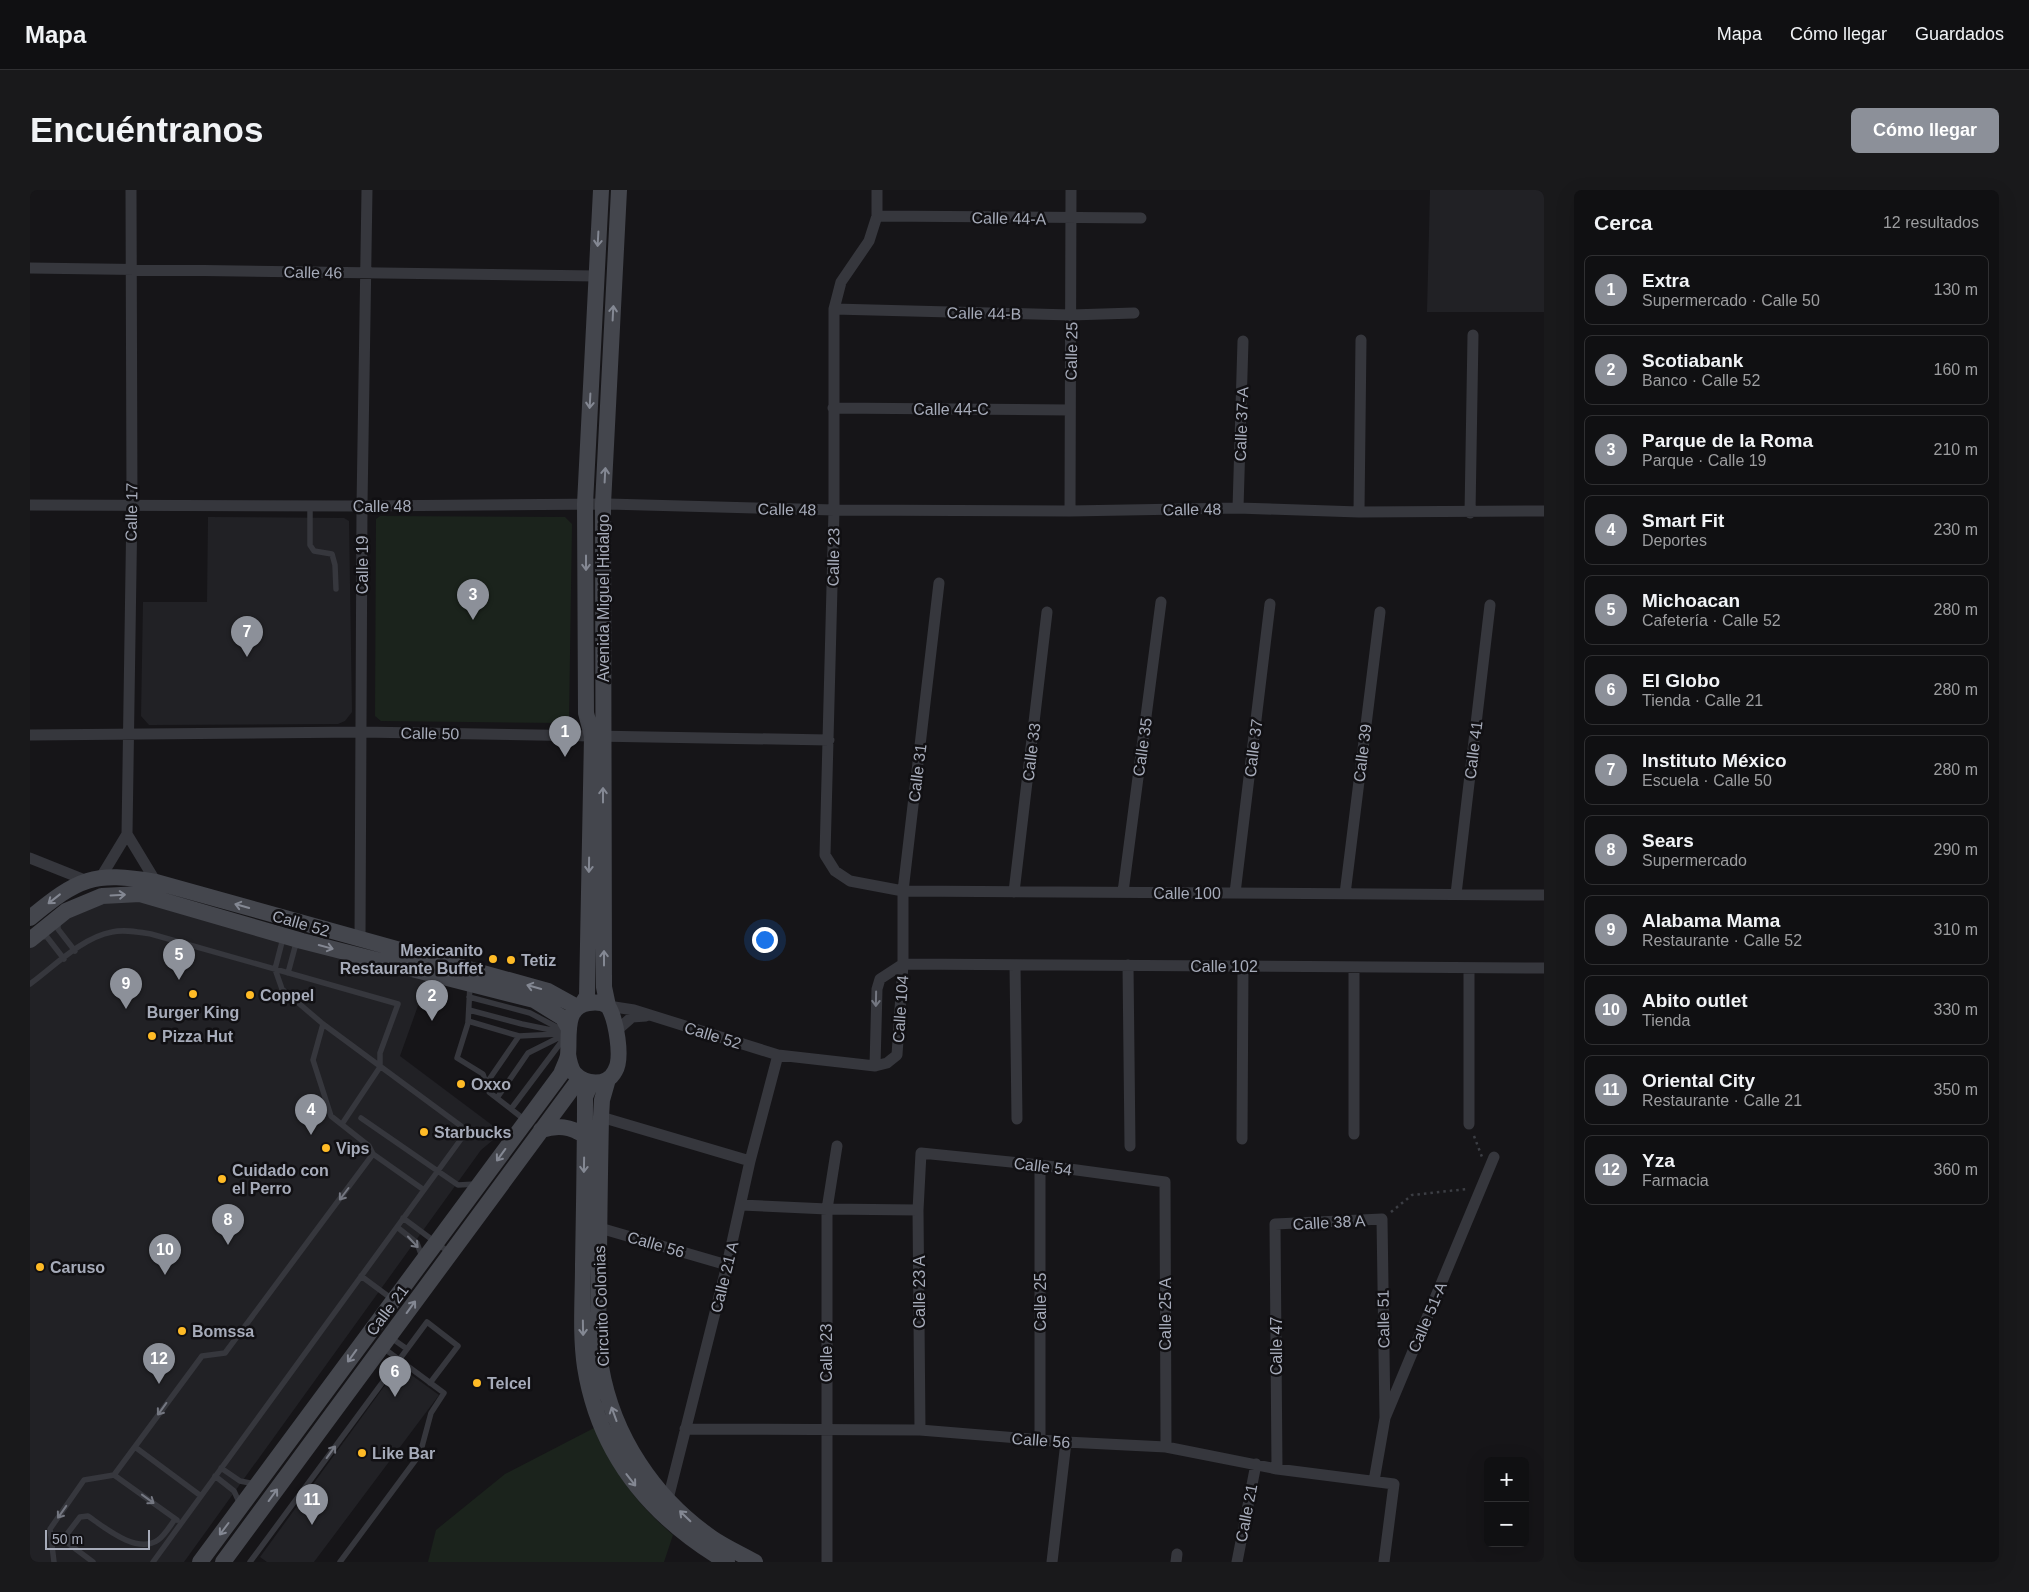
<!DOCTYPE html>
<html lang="es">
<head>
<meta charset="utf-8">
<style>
	:root { --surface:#101012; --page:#19191b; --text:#f1f3f6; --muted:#9c9d9f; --line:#303032; --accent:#8c9099 }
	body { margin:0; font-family:Helvetica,sans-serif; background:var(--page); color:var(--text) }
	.controls { position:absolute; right:15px; bottom:15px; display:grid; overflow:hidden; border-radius:8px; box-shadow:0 5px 20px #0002 }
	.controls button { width:45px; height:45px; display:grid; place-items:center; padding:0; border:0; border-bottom:1px solid var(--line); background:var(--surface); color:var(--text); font:25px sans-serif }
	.scale { position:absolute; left:15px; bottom:12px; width:105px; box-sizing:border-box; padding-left:5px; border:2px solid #a6abb9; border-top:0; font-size:14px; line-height:18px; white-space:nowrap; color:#a6abb9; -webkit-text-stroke:4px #111013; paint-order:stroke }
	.you { position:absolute; left:734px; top:749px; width:18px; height:18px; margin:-12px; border:4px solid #fff; border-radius:50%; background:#1a73e8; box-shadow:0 0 0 8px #1a73e833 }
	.badge { display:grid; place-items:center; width:32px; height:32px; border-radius:50%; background:var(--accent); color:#fff; font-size:16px; font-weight:700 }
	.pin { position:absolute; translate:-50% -41px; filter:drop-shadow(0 1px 2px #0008) }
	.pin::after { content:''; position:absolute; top:26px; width:18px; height:15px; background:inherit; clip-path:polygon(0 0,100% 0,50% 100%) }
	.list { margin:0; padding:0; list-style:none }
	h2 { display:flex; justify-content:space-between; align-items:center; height:65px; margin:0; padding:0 20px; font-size:21px }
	h2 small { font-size:16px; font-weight:400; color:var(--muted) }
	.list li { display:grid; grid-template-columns:32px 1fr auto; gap:15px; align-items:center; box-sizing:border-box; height:70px; margin:0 10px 10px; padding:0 10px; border:1px solid var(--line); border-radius:8px }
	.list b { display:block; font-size:19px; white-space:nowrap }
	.list p { margin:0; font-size:16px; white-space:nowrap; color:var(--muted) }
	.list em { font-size:16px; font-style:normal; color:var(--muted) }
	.map { position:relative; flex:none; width:1514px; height:1372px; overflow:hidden; border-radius:8px }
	header { display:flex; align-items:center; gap:30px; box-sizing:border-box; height:70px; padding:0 25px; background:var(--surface); border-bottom:1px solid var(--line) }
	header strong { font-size:24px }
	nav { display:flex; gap:28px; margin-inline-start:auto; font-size:18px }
	.intro { display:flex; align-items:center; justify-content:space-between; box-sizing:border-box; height:120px; padding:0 30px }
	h1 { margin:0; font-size:35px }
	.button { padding:12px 22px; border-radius:8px; background:var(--accent); color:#fff; font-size:18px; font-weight:700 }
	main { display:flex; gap:30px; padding:0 30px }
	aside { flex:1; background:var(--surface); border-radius:8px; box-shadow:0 5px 20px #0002 }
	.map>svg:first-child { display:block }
</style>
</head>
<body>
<header>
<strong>Mapa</strong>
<nav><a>Mapa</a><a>Cómo llegar</a><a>Guardados</a></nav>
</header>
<div class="intro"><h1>Encuéntranos</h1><a class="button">Cómo llegar</a></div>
<main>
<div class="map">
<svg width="1514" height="1372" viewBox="0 0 1514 1372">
	<rect width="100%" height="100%" fill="#161518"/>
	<!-- built -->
	<path fill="#212125" d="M1400,0H1514V122H1397Z
		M178,327L314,328L319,331L322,522L315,531L308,534L119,535L111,526L113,412H177Z
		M91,707L399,785L370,866L462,935L469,945L451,960L154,1372H0V758L35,725Z
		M369,1176L409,1205L284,1372H237L230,1367Z"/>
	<!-- green -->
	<path fill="#1b231c" d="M350,326L535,327L542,334L539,529L532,533L351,531L345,526L346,329Z
		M564,1238C586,1284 604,1311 643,1345L634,1372H398L406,1340L475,1284Z"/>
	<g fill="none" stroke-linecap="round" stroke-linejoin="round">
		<!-- path -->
		<path stroke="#3c3e44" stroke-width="2.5" stroke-dasharray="2.5 4" stroke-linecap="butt" d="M1444,946L1452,967
			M1361,1022L1382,1005L1437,999"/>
		<!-- lane -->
		<path stroke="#36373d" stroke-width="5.5" d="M280,316V355L284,361L302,364L305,375L306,399
			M28,731V739L45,761
			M9,746L17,747L34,769
			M258,783L265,757L270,753
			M0,794C23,777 53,747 82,742C94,739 109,742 121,744L368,814L350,863V877L312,934
			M440,795L438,833L427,868L453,884L459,902L495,930
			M439,807L500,823L536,842
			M439,820L492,834L531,842
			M438,831L489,846L456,894
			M293,834L283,870L301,926L339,956L343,964L394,1000
			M489,846L528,844
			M467,908L498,863L536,844
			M481,919L535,847
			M331,928L428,995L446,994
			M373,1028L420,1063
			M367,1037L387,1053L392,1067
			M331,1086L362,1109
			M360,1147L377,1159
			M105,1257L171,1306
			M191,1278L210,1291L225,1294
			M84,1285L147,1330
			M185,1286L204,1301L210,1314
			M24,1372L20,1339L54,1290L84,1285L172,1166L195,1163L343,964
			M63,1372L39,1354L37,1344L50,1327L58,1326C74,1337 107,1365 128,1350C135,1345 140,1336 145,1329
			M123,1372L434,945L431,936L293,834L252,799L245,779L252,752L250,748
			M220,1372L397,1132L428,1156L400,1193
			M310,1372L390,1264L401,1223L414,1203L352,1157"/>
		<!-- street -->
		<path stroke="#36373d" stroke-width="11" d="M847,0V26L839,51L811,92L804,119V320L795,665L805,681L820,691L873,701L1514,705
			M847,26L1111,28
			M0,78L566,86
			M804,119L1041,125L1104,123
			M803,218L1040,220
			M0,315L332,316L578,314L804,320L1040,321L1208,318L1329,322L1514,321
			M1208,318L1213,151
			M1040,321L1041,0
			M1329,322L1331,150
			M1440,323L1443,145
			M0,545L331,542L799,550
			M97,644L126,692
			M0,668L55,690
			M71,687L97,644L102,314L101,0
			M984,702L1017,422
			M1093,702L1131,412
			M1205,703L1240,414
			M1315,704L1350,422
			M1426,704L1460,415
			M330,750L332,316L337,0
			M985,775L987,929
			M1098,775L1100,956
			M1439,778V934
			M578,816L604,820L748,865L845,876L857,873L867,865L873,774V701L909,393
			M586,841L602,827L616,826
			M845,876L847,799L850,789L873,774L1514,778
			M571,927L720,971
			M1324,944V777
			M1212,949L1213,776
			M1010,975V1250
			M711,1015L797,1019L888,1020
			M563,1036L697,1075
			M655,1239L890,1240L1036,1252L1136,1257L1247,1279L1364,1294L1354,1372
			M890,1240L888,1020L891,963L1010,975L1135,992L1136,1257
			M1247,1279L1245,1034L1352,1029L1355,1228
			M1344,1291L1355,1228L1464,967
			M638,1309L697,1075L720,971L748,865
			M797,1372V1019L807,956
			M1022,1372L1036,1252
			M1146,1372L1147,1364
			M1207,1372L1226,1274"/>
		<!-- secondary -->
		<path stroke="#44464d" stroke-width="16" d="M0,728C49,688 63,681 126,692L518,801L547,817
			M0,750L36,721L72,706L110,704L272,751L504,810L533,828L538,837
			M552,814L557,806L562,546L556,523L555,314L571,0
			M578,816L574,797L573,314L589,0
			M578,889L572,910L571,927C570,980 569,1033 569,1086C569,1116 566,1148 571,1177C583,1246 624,1308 682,1348C695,1357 711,1364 725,1372
			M561,893L555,907C555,963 554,1019 553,1075C553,1108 550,1144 555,1177C569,1265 622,1328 697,1372
			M511,940C528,935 540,936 555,946
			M170,1372L531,884C533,878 537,871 538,865C540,847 533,816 559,813C566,812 572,812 578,816C586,829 593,868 585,881C577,897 555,895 544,883C540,877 539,871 538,864
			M193,1372L550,888"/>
	</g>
	<!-- one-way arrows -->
	<defs><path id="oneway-shaft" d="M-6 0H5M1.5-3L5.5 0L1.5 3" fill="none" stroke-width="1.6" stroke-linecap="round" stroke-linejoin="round" transform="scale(1.25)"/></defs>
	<g stroke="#848893">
		<use href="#oneway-shaft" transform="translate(568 49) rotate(93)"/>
		<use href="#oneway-shaft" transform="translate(583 123) rotate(-87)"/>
		<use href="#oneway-shaft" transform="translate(560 211) rotate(93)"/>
		<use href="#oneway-shaft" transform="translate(575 285) rotate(-87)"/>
		<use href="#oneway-shaft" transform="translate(556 373) rotate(90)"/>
		<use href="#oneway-shaft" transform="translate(573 605) rotate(-90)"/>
		<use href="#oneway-shaft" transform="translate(559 675) rotate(91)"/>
		<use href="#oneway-shaft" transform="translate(88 705) rotate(-3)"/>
		<use href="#oneway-shaft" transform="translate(24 709) rotate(142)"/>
		<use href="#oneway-shaft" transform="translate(212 716) rotate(-164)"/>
		<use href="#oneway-shaft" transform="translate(296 757) rotate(15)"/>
		<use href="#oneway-shaft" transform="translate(574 768) rotate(-90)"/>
		<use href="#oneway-shaft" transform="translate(504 797) rotate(-164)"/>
		<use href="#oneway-shaft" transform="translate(471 965) rotate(126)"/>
		<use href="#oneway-shaft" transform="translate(554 975) rotate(91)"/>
		<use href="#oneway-shaft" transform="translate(381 1117) rotate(-54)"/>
		<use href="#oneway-shaft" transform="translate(553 1138) rotate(89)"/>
		<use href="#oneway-shaft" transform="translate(322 1166) rotate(126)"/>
		<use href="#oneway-shaft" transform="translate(584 1224) rotate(-110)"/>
		<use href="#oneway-shaft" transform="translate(601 1290) rotate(52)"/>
		<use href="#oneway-shaft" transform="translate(243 1305) rotate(-54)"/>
		<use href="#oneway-shaft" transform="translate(655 1326) rotate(-136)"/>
		<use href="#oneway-shaft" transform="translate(194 1339) rotate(127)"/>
	</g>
	<g stroke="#747781">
		<use href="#oneway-shaft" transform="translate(846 809) rotate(91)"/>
		<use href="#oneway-shaft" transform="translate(314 1004) rotate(127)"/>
		<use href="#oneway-shaft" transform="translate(383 1052) rotate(47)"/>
		<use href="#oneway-shaft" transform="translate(132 1219) rotate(126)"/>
		<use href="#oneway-shaft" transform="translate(301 1262) rotate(-54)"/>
		<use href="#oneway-shaft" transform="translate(118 1309) rotate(36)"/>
		<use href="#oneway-shaft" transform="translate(32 1322) rotate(125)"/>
	</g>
	<!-- markers -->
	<g fill="#ffbb26" stroke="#111013" stroke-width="2">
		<circle cx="463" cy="769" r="5"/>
		<circle cx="481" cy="770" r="5"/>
		<circle cx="163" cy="804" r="5"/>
		<circle cx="220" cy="805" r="5"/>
		<circle cx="122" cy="846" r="5"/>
		<circle cx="431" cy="894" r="5"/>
		<circle cx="394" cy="942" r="5"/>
		<circle cx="296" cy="958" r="5"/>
		<circle cx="192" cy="989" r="5"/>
		<circle cx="10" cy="1077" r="5"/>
		<circle cx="152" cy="1141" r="5"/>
		<circle cx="447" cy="1193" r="5"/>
		<circle cx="332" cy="1263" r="5"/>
	</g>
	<g text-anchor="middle" stroke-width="5" stroke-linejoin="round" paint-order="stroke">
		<!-- street labels -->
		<g font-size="16" fill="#a6abb9" stroke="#111013">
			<text transform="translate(979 28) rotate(1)" y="6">Calle 44-A</text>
			<text transform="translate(283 82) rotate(1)" y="6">Calle 46</text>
			<text transform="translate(954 123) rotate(1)" y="6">Calle 44-B</text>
			<text transform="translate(1041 161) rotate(-89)" y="6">Calle 25</text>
			<text x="921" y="225">Calle 44-C</text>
			<text transform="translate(1211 234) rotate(-88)" y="6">Calle 37-A</text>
			<text x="352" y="322">Calle 48</text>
			<text transform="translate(757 319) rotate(1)" y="6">Calle 48</text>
			<text transform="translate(1162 319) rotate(-1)" y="6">Calle 48</text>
			<text transform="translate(101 322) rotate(-89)" y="6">Calle 17</text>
			<text transform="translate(803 367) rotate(-89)" y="6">Calle 23</text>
			<text transform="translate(332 375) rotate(-90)" y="6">Calle 19</text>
			<text transform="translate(573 408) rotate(-90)" y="6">Avenida Miguel Hidalgo</text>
			<text transform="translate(400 543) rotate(1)" y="6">Calle 50</text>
			<text transform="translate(1112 557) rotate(-82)" y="6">Calle 35</text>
			<text transform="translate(1223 558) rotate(-83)" y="6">Calle 37</text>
			<text transform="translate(1443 560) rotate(-83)" y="6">Calle 41</text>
			<text transform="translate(1001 562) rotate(-83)" y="6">Calle 33</text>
			<text transform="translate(1332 563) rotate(-83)" y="6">Calle 39</text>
			<text transform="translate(887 583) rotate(-83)" y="6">Calle 31</text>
			<text x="1157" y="709">Calle 100</text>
			<text transform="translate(271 733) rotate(16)" y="6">Calle 52</text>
			<text x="1194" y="782">Calle 102</text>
			<text transform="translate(870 819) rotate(-86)" y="6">Calle 104</text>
			<text transform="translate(683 845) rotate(17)" y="6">Calle 52</text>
			<text transform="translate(1013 976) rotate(7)" y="6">Calle 54</text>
			<text transform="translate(1299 1032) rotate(-3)" y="6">Calle 38 A</text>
			<text transform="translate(626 1054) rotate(16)" y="6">Calle 56</text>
			<text transform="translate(694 1087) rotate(-76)" y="6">Calle 21 A</text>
			<text transform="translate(889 1102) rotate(-90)" y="6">Calle 23 A</text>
			<text transform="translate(1010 1112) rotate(-90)" y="6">Calle 25</text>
			<text transform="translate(571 1116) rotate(-92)" y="6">Circuito Colonias</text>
			<text transform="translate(357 1120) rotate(-53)" y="6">Calle 21</text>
			<text transform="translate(1135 1124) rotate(-90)" y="6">Calle 25 A</text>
			<text transform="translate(1397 1127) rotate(-67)" y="6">Calle 51-A</text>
			<text transform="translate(1353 1129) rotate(-91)" y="6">Calle 51</text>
			<text transform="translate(1246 1156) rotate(-90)" y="6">Calle 47</text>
			<text transform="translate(796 1163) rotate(-90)" y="6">Calle 23</text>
			<text transform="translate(1011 1250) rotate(4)" y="6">Calle 56</text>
			<text transform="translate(1216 1323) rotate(-79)" y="6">Calle 21</text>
		</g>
		<!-- poi labels -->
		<g font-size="16" font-weight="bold" fill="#a6abb9" stroke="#111013" text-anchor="start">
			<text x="453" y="766" text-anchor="end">Mexicanito<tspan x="453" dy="18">Restaurante Buffet</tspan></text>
			<text x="491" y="776">Tetiz</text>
			<text x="230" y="811">Coppel</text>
			<text x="163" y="828" text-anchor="middle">Burger King</text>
			<text x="132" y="852">Pizza Hut</text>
			<text x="441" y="900">Oxxo</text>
			<text x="404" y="948">Starbucks</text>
			<text x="306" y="964">Vips</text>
			<text x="202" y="986">Cuidado con<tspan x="202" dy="18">el Perro</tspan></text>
			<text x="20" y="1083">Caruso</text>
			<text x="162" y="1147">Bomssa</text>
			<text x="457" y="1199">Telcel</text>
			<text x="342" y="1269">Like Bar</text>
		</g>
	</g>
</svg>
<div class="controls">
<button>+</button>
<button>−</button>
</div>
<div class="scale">50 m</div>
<div class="you"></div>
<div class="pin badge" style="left:535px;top:567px">1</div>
<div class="pin badge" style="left:402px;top:831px">2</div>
<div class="pin badge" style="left:443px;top:430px">3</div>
<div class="pin badge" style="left:281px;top:945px">4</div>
<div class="pin badge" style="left:149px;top:790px">5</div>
<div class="pin badge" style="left:365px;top:1207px">6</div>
<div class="pin badge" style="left:217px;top:467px">7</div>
<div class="pin badge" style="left:198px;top:1055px">8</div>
<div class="pin badge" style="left:96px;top:819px">9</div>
<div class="pin badge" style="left:135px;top:1085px">10</div>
<div class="pin badge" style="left:282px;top:1335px">11</div>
<div class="pin badge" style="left:129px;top:1194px">12</div>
</div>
<aside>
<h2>Cerca<small>12 resultados</small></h2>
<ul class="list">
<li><span class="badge">1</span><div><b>Extra</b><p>Supermercado · Calle 50</p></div><em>130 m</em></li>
<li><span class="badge">2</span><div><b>Scotiabank</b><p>Banco · Calle 52</p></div><em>160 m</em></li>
<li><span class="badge">3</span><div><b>Parque de la Roma</b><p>Parque · Calle 19</p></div><em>210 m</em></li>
<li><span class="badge">4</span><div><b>Smart Fit</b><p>Deportes</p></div><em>230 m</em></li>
<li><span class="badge">5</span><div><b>Michoacan</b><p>Cafetería · Calle 52</p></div><em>280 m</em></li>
<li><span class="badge">6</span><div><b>El Globo</b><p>Tienda · Calle 21</p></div><em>280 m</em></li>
<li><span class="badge">7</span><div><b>Instituto México</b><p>Escuela · Calle 50</p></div><em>280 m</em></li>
<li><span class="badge">8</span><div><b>Sears</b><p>Supermercado</p></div><em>290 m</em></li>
<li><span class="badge">9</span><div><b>Alabama Mama</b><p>Restaurante · Calle 52</p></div><em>310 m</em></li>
<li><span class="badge">10</span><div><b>Abito outlet</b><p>Tienda</p></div><em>330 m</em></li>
<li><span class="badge">11</span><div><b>Oriental City</b><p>Restaurante · Calle 21</p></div><em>350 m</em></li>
<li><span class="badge">12</span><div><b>Yza</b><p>Farmacia</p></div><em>360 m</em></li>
</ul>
</aside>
</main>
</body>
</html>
